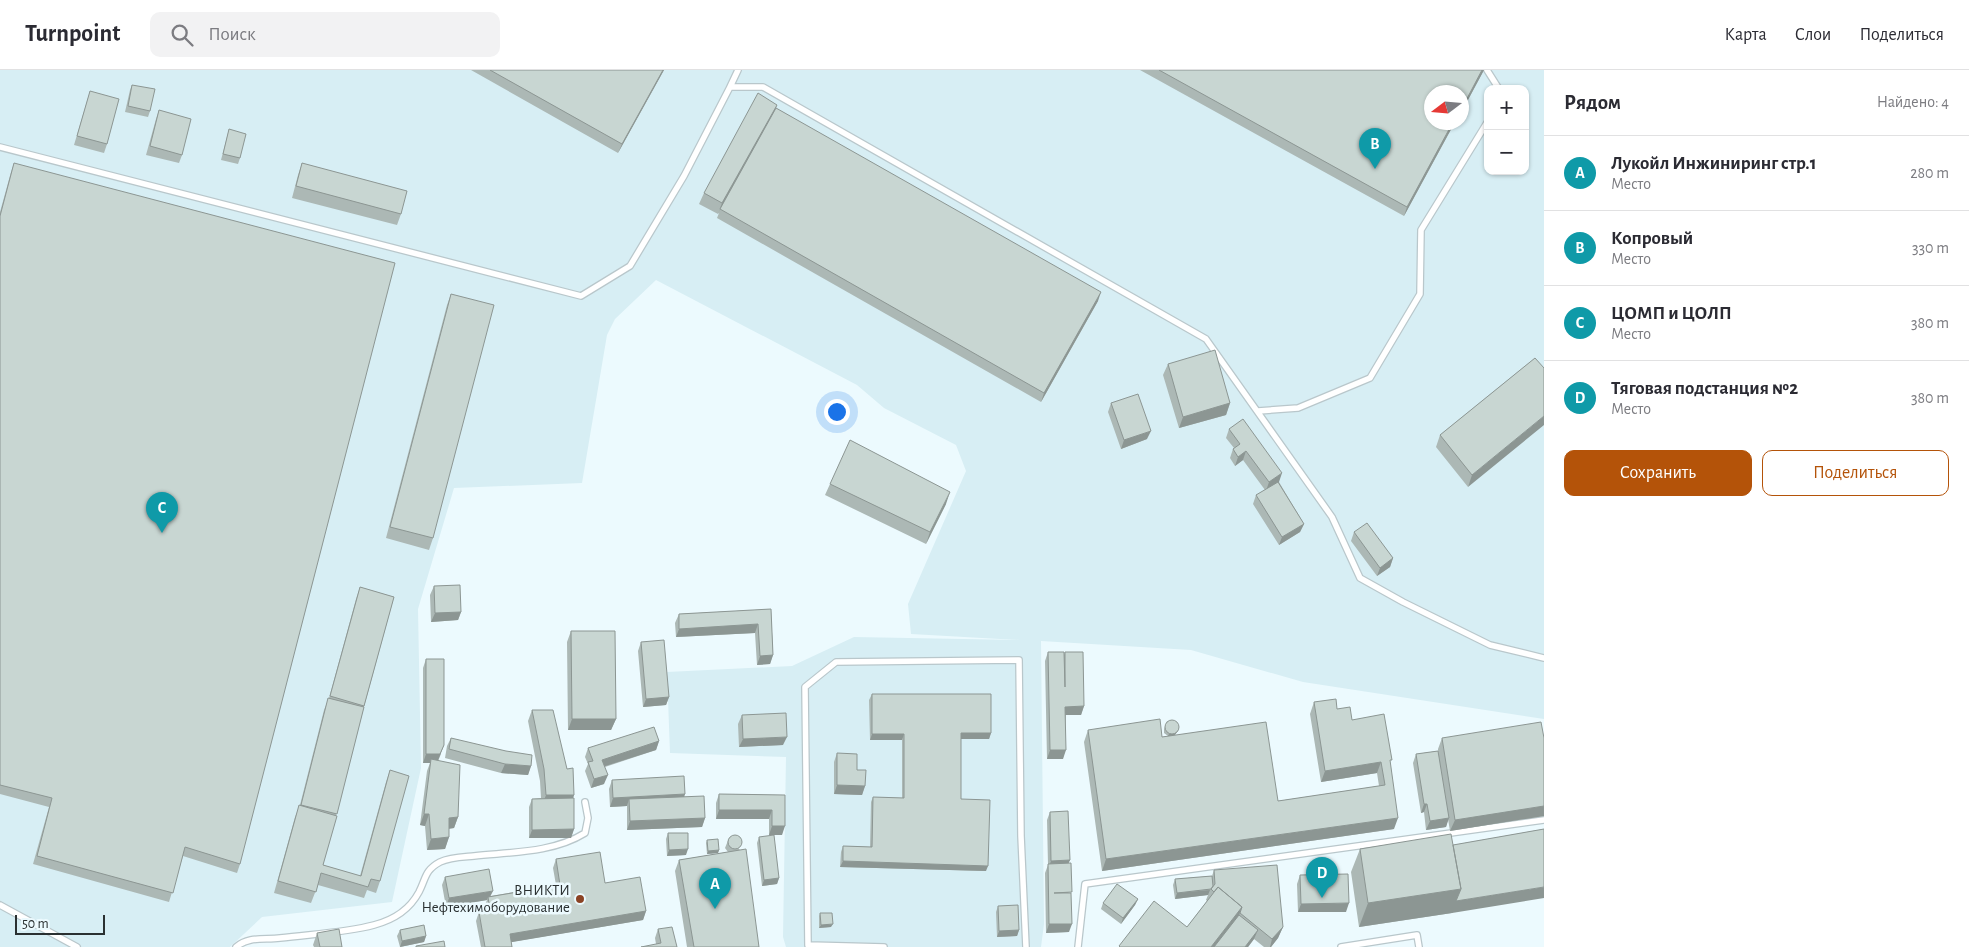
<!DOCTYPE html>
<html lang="ru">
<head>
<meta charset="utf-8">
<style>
	:root { --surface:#fff; --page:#f2f2f3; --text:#2b2b33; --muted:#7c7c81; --line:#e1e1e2; --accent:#b45309 }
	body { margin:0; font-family:"Alegreya Sans",sans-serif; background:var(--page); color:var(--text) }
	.controls { position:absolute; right:15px; top:15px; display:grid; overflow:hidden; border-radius:10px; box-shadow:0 1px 4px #0004 }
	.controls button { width:45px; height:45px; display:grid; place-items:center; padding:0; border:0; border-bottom:1px solid var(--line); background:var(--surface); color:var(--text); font:25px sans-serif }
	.compass { position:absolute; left:1424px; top:15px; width:45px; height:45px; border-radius:50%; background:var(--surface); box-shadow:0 1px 4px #0004; rotate:254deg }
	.scale { position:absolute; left:15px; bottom:12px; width:90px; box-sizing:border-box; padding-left:5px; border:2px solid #2a3031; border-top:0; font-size:14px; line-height:18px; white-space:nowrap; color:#2a3031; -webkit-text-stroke:4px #ecfafe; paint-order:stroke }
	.you { position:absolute; left:836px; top:341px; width:18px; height:18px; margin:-12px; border:4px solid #fff; border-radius:50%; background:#1a73e8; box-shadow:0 0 0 8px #1a73e833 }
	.badge { display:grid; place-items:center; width:32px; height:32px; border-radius:50%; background:var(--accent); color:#fff; font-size:16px; font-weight:700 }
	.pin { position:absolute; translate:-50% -41px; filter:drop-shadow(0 1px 2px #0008) }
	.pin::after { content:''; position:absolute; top:26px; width:18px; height:15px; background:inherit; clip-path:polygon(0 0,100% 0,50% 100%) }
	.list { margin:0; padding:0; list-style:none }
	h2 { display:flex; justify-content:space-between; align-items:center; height:65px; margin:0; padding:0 20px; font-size:21px }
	h2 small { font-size:16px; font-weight:400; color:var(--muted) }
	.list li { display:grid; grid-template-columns:32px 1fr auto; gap:15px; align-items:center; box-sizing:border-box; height:75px; padding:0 20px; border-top:1px solid var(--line) }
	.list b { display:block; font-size:19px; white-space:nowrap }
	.list p { margin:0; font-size:16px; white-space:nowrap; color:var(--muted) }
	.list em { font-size:16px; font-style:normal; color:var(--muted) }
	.actions { display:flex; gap:10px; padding:15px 20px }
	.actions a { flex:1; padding:11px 0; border:1px solid var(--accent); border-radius:10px; text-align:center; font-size:18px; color:var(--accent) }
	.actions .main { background:var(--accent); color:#fff }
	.icon { flex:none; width:28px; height:28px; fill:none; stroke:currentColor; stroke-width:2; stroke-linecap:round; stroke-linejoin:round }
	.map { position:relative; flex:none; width:1544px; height:877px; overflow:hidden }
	header { display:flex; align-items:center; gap:30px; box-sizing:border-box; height:70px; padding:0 25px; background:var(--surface); border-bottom:1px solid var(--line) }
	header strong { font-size:24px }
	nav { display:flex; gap:28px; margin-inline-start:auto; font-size:18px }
	.search { width:350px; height:45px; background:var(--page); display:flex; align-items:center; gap:12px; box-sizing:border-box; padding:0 18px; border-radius:10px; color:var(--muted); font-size:19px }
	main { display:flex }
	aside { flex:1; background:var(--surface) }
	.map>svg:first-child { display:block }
</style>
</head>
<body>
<header>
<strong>Turnpoint</strong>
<div class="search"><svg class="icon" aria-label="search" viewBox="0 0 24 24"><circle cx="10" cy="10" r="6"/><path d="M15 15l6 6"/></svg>Поиск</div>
<nav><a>Карта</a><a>Слои</a><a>Поделиться</a></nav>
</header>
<main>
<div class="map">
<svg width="1544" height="877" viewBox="0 0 1544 877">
	<rect width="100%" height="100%" fill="#ecfafe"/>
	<!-- built -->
	<path fill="#d7eef4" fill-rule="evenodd" d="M0,0H1544V649L1303,612L1191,580L1041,571L1044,854L1041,877H786L783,867L786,687L670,683L667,602L792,596L854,567L1020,570L911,564L908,534L966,401L956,375L884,338L857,315L656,210L615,249L607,265L582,413L454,418L418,539L421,698L392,832L262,847L230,877H0ZM1488,19H1525V101H1488ZM1432,22H1462V52H1432Z"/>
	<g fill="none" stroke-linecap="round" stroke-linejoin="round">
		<defs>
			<path id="service" d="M1487,0L1499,19
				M730,17L738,0
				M0,77L581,226L630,196L684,106L730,17H763L1206,269L1332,447L1360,508L1403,532L1490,575L1544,588
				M1258,341L1298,338L1370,308L1420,224L1421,160L1488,51
				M0,835L77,877
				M236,877C249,866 264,870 280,868C311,864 344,863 374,855C393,850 410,839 419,822C426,808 425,800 440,792C450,787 463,787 474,786C510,782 553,783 585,763L588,748L585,732
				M884,877L808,875L805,617L836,592L1019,590L1021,766L1026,877
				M1078,877L1085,814L1544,750
				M1341,877L1417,865L1419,877"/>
		</defs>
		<!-- service casing -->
		<use href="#service" stroke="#b9c7cb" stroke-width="8"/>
		<!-- service -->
		<use href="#service" stroke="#fff" stroke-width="5.5"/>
	</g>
	<!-- wall -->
	<path fill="#acb8b5" d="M471,0H664L618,83Z
		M1140,0H1484L1462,41L1432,52H1455L1404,146Z
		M132,15L150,41L148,47L125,42L130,20Z
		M90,21L107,74L104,83L74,75Z
		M777,35L776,38L1098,231L1041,332L717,148L719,143L718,144L699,134L704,123Z
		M159,40L182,85L179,93L146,85L156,49Z
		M229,59L240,88L238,94L221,90Z
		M14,93L240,794L237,803L183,786L169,832L33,794L49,737L0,724V142L11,102Z
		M302,93L401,144L397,155L292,128L298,105Z
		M451,224L433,468L429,480L386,468L447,235Z
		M1535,288L1468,417L1436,377L1440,365Z
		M1168,294L1230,333L1226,345L1179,358L1163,305Z
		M1111,333L1147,369L1121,379L1108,342Z
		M1229,359L1279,412L1304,454L1300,462L1279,475L1253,434L1256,425L1265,420L1243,390L1235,396L1230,388L1233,379L1234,378L1226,368Z
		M830,414L946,434L926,474L825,425Z
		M1354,462L1393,488L1390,497L1377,506L1351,471Z
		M434,516L461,542L458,550L431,552L430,525Z
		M360,517L394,527L364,637L323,795L360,806L386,712L390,700L380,811L376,823L367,820L364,828L318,815L311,833L274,823L295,747L300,735L324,640L329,628L356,529Z
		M771,539L773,585L770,594L757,595L755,563L676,567L675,553L679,544Z
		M571,561L616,649L611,660H568L567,572Z
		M641,572L669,627L666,635L643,637L638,581Z
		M1048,582L1064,585L1065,582L1084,636L1081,645H1066L1063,689H1047L1045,591Z
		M426,589L441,684L438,691L458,747L454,758L449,759V767L445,779L427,780L425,756L420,755L427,701L430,693H423V598Z
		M872,624L991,663L989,669H961V729L986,801L840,797L841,782L843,776L870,777L871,732L873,727L902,728V670H870L869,630Z
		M1314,632L1337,639L1352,650L1390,695L1394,759L1102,801L1084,672L1088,660L1162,667L1168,666L1164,663V659L1167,651L1179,659L1175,665L1278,731L1379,716L1377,703L1321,712L1310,644Z
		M532,640L567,699L574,725L573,728L574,759L571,768H529V737L532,729L541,728L540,711L528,651Z
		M742,645L783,675L739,677L738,654Z
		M451,668L531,696L528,705L501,703L445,688L447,676Z
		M1442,668H1544V746L1450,761L1448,749L1446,757L1426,760L1424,742L1421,743L1413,693L1416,684L1438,681V679Z
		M659,671L656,680L605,697L604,714L591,718L585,701L588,694L585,687L588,678Z
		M837,683L857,700L865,716L862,725L834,724V692Z
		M612,710L685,724L684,726L705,748L702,757L627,760V736L610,737L609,719Z
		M719,724L785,725L782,765H769V749H716V733Z
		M1050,742L1070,790L1068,793L1069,862L1046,863L1045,803L1048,795L1047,750Z
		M1544,759L1452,843L1359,857L1351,802L1360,779L1453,775Z
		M668,763L686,785L667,786L666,769Z
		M759,767L779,808L777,814L762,816L757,773Z
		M729,768L740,780L759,877H687L675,801L679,790L728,782L725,778Z
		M707,770L719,780L718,783L707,784L706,773Z
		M556,789L605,813L646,841L643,850L511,872L512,877H481L476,851L479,842L486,841L485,835L487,830L446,837L442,815L445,807L491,826L556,815L553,798Z
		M1214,800L1283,857L1278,868L1271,877H1264L1254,869L1248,877H1119V876L1187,857L1207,831L1206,830L1208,825L1175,829L1173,815L1175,809L1212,806Z
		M1300,805L1346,842H1298L1297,814Z
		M1138,829L1135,835L1121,854L1101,839L1103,833Z
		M998,836L1019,860L1017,866L997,867L996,842Z
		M820,843L831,857L819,858V846Z
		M658,859L677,877L656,874L655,868Z
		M400,860L426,866L424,872L400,877L397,866Z
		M317,863L342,877H314L313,875Z"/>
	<!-- shaded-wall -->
	<path fill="#8c9693" d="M663,0H664L618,83L622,74Z
		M1482,0H1484L1462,41V38Z
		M777,35L773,46L720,139L718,144L722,133Z
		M1453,52H1455L1404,146L1407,137Z
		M1101,222L1098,231L1041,332L1044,323Z
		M1230,333L1226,345L1179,358L1183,347Z
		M1544,346V355L1468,417L1472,405Z
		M1151,361L1147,369L1121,379L1124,370Z
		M1246,381L1243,390L1235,396L1238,387Z
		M1282,403L1279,412L1266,421L1269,412Z
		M950,422L946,434L926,474L930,462Z
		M1304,454L1300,462L1279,475L1282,467Z
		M1393,488L1390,497L1377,506L1380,498Z
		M461,542L458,550L431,552L435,543Z
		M758,554L755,563L676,567L679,559Z
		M773,585L770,594L757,595L760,586Z
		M669,627L666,635L643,637L646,629Z
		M1084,636L1081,645H1062L1065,637Z
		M572,649H616L611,660H568Z
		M1179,659L1177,662L1174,666H1168L1169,664Z
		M961,663H991L989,669H959Z
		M872,664H904L902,670H870Z
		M787,667L783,675L739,677L743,669Z
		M659,671L656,680L599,698L602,690Z
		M444,675L437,693L431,689L430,693H423L426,684Z
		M1050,680H1066L1063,689H1047Z
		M1381,692L1377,703L1321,712L1325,701Z
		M505,694L531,696L528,705L501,703Z
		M608,705L604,714L591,718L594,709Z
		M837,715L865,716L862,725L834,724Z
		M685,724L682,733L629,729L627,736L610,737L613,728Z
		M546,725H574L570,737L542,736Z
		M1424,734H1427L1424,742L1421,743Z
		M1544,736V746L1450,761L1455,750Z
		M719,740H772L769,749H716Z
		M424,744H429L425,756L420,755Z
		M458,747L454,758L444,759L449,748Z
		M705,748L702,757L627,760L630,751Z
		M1398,748L1394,759L1102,801L1106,789Z
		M1449,748L1446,757L1426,760L1430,751Z
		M772,756H785L782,765H769Z
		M574,759L571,768H529L532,760Z
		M449,767L445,779L427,780L431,769Z
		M688,779L686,785L667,786L669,780Z
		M719,780L718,783L707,784L708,781Z
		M1070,790L1066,799H1048L1051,791Z
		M843,791L988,796L986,801L840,797Z
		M779,808L777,814L762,816L764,810Z
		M1544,817V828L1452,843L1456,831Z
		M1461,819L1452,843L1359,857L1368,833Z
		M1210,820L1208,825L1175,829L1177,823Z
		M493,821L489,829L488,827L487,830L446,837L449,828Z
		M1138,829L1135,835L1121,854L1123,848Z
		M1349,833L1346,842H1298L1301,834Z
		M1242,837L1236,854L1218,877H1211Z
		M646,841L643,850L506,873L510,864Z
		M833,854L831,857L819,858L821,855Z
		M1049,854H1072L1069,862L1046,863Z
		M1283,857L1278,868L1271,877H1270L1272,869Z
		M1019,860L1017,866L997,867L999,861Z
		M1258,860L1254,869L1248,877H1245Z
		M426,866L424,872L400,877L402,871Z"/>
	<!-- building -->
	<path fill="#c8d6d2" stroke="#8c9693" d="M490,0H663L622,74Z
		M1159,0H1482L1462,38V22H1432V52H1453L1407,137Z
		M132,15L155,19L150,41L128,36Z
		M90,21L119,29L107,74L77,66Z
		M758,23L777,35L722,133L704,123Z
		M776,38L1101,222L1044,323L720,139Z
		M159,40L191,49L182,85L150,76Z
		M229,59L246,64L240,88L223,84Z
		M14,93L395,193L240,794L185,777L173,823L37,786L52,728L0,715V146Z
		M302,93L407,121L401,144L296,116Z
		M451,224L494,235L433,468L390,457Z
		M1215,280L1230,333L1183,347L1168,294Z
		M1535,288L1544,298V346L1472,405L1440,365Z
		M1138,324L1151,361L1124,370L1111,333Z
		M1243,349L1282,403L1269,412L1246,381L1238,387L1233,379L1240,374L1229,359Z
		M850,370L950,422L930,462L830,414Z
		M1278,412L1304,454L1282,467L1256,425Z
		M1367,453L1393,488L1380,498L1354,462Z
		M460,515L461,542L435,543L434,516Z
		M360,517L394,527L364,636L330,626Z
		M771,539L773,585L760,586L758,554L679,559V544Z
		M571,561H615L616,649H572Z
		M664,570L669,627L646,629L641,572Z
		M1048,582H1064L1065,617V582H1083L1084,636L1065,637L1066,680H1050Z
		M426,589H444V675L440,684H426Z
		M872,624H991V663H961V729L990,730L988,796L843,791V776L872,777L873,727L904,728V664H872Z
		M328,628L364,637L337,744L301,735Z
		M1336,629L1337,639L1350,637L1352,650L1384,644L1392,690H1390L1398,748L1106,789L1088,660L1160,649L1162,667L1266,652L1278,731L1385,715L1381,692L1325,701L1314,632Z
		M532,640H553L567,699L573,698L574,725H546L544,699Z
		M786,643L787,667L743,669L742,645Z
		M1165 657a7 7 0 1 1 14 0a7 7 0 1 1-14 0Z
		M1541,652L1544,668V736L1455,750L1442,668Z
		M654,657L659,671L602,690L608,705L594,709L588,692L593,691L588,678Z
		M451,668L506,681L532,685L531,696L505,694L449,679Z
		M1438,681L1449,748L1430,751L1427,734H1424L1416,684Z
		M837,683L857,684V700H866L865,716L837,715Z
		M431,689L460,695L458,747L449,748V767L431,769L429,744H424Z
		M390,700L409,706L380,811L371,809L368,817L321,803L316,822L278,811L299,735L337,746L323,795L361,806Z
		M684,706L685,724L613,728L612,710Z
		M719,724L785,725V756H772V740H719Z
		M704,726L705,748L630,751L629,729Z
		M574,728V759L532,760V729Z
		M1068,741L1070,790L1051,791L1050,742Z
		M1544,759V817L1456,831L1461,819L1453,775Z
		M668,763H688V779L669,780Z
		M1451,764L1461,819L1368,833L1360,779Z
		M728 772a7 7 0 1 1 14 0a7 7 0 1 1-14 0Z
		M774,765L779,808L764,810L759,767Z
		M718,769L719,780L708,781L707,770Z
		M746,779L759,877H694L679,790Z
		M600,782L605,813L640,807L646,841L510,864L512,877H485L479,842L490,840L488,827L560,815L556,789Z
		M1071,793L1072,822L1054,823H1071L1072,854H1049L1048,794Z
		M1277,795L1283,857L1272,869L1240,843L1242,837L1218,817L1214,822L1211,819L1215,814L1214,800Z
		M489,799L493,821L449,828L445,807Z
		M1348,804L1349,833L1301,834L1300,805Z
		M1212,806L1213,816L1211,819L1177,823L1175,809Z
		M1117,814L1138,829L1123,848L1103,833Z
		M1218,817L1242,837L1211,877H1120L1119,876L1154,831L1187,857Z
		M1018,835L1019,860L999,861L998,836Z
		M820,843H832L833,854L821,855Z
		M1239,845L1258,860L1245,877H1214Z
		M424,855L426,866L402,871L400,860Z
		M672,857L677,877H641L661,873L658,859Z
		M339,859L342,877H320L317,863Z
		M444,871L445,877H416V876Z"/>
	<!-- markers -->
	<circle fill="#8b4324" stroke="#ecfafe" stroke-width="2" cx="580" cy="829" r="5"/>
	<g text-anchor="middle" stroke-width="5" stroke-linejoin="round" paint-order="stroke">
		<!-- poi labels -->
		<g font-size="15" fill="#2a3031" stroke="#ecfafe" text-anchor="end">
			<text x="570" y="825">ВНИКТИ<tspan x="570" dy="17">Нефтехимоборудование</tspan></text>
		</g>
	</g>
</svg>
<div class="controls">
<button>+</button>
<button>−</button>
</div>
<svg class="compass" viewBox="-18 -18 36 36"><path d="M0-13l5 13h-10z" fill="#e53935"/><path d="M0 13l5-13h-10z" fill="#7c7c81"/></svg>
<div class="scale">50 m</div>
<div class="you"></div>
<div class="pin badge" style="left:715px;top:839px;background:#0f9aa8">A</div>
<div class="pin badge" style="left:1375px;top:99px;background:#0f9aa8">B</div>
<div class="pin badge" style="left:162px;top:463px;background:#0f9aa8">C</div>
<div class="pin badge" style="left:1322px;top:828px;background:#0f9aa8">D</div>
</div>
<aside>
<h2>Рядом<small>Найдено: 4</small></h2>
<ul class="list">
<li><span class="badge" style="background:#0f9aa8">A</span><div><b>Лукойл Инжиниринг стр.1</b><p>Место</p></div><em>280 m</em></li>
<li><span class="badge" style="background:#0f9aa8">B</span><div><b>Копровый</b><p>Место</p></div><em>330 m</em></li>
<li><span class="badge" style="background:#0f9aa8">C</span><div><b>ЦОМП и ЦОЛП</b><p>Место</p></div><em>380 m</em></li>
<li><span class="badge" style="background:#0f9aa8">D</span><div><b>Тяговая подстанция №2</b><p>Место</p></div><em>380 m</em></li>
</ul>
<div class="actions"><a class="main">Сохранить</a><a>Поделиться</a></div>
</aside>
</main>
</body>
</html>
